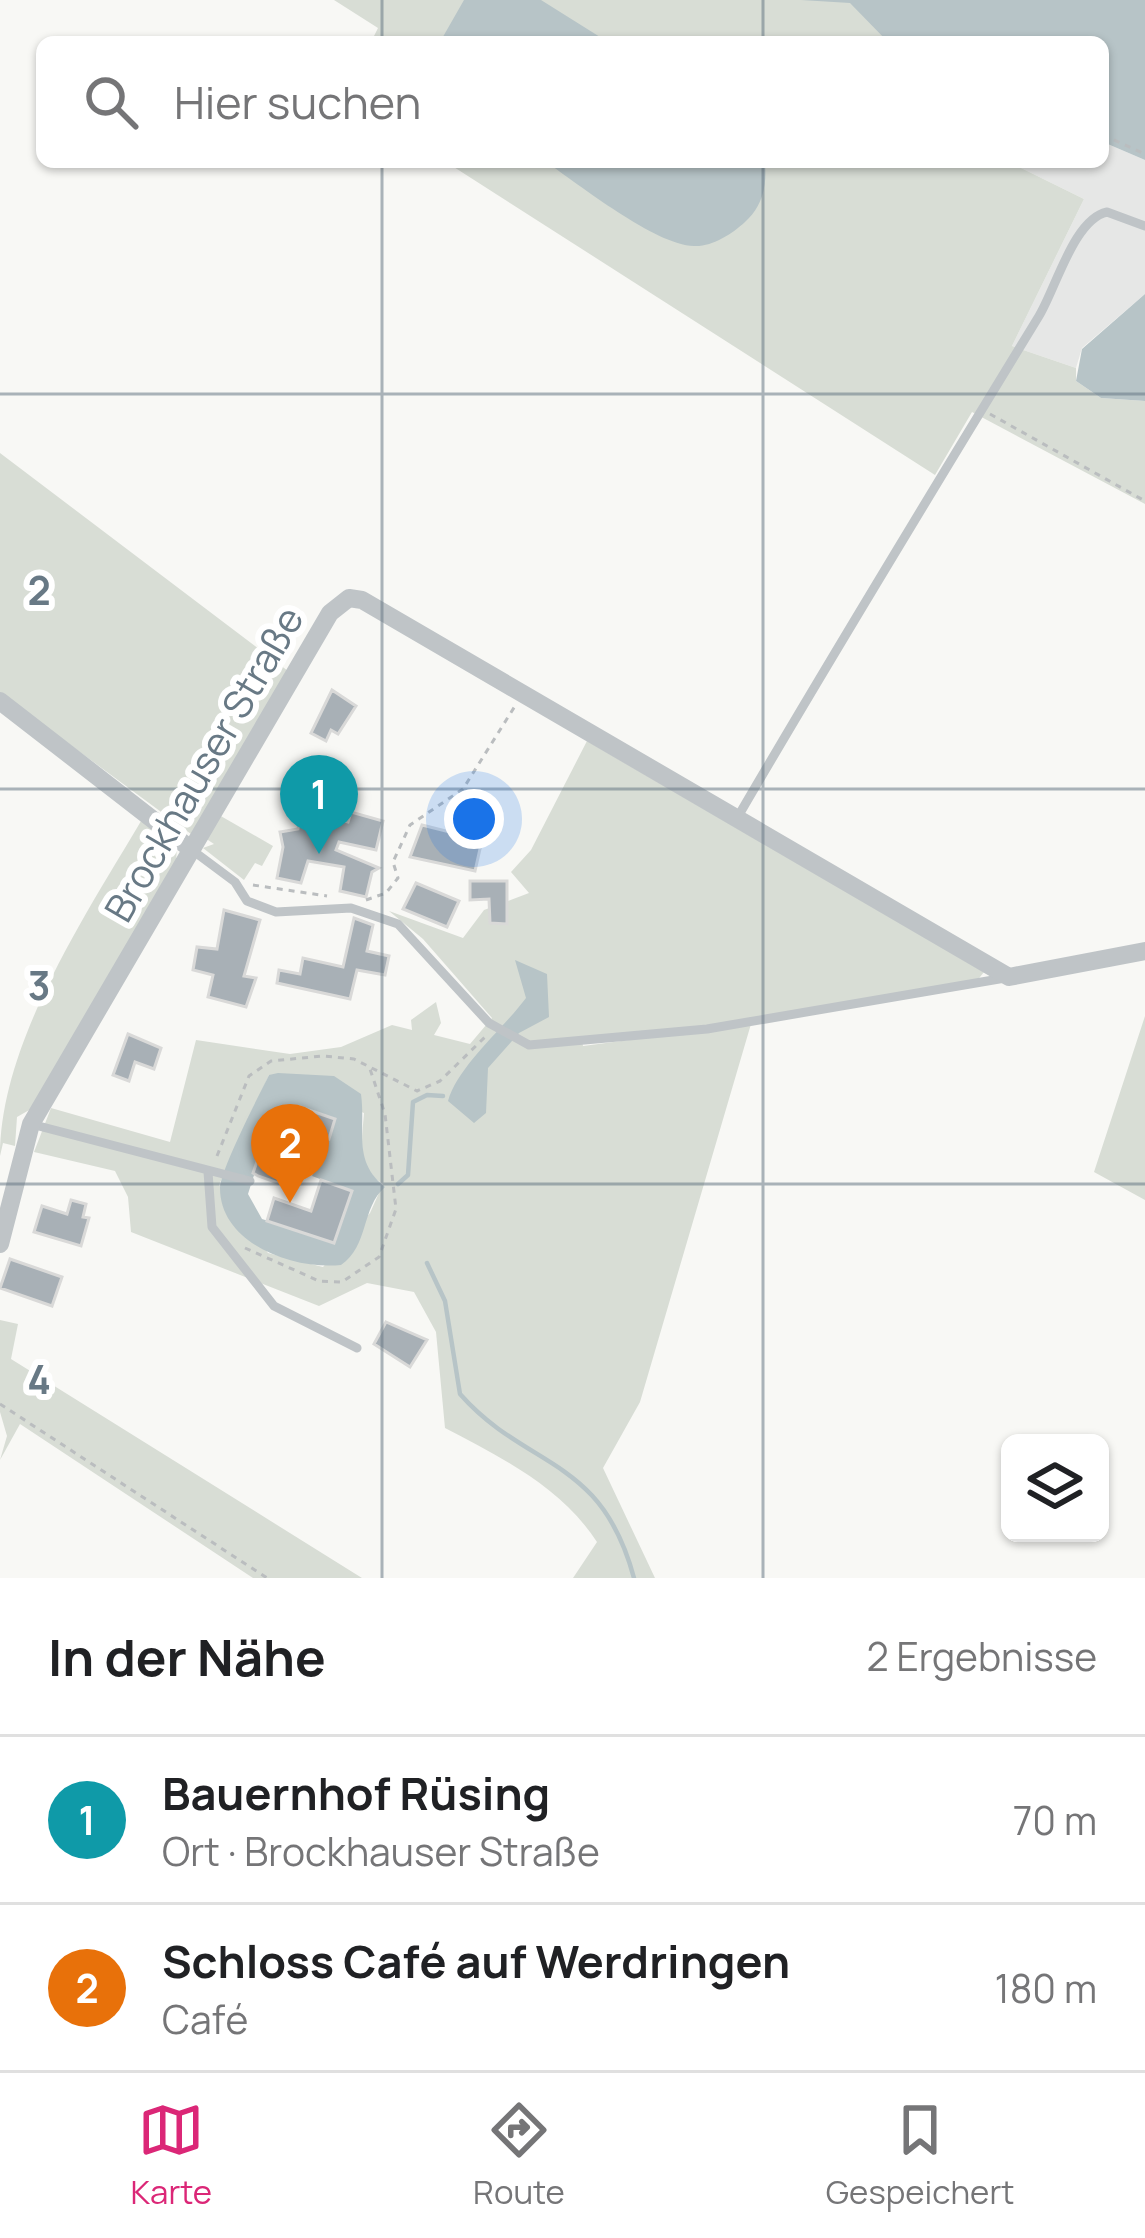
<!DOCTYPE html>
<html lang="de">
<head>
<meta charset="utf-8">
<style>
	:root { --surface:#fff; --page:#f6f6f6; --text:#202124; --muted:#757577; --line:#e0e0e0; --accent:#db2777 }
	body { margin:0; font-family:Manrope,sans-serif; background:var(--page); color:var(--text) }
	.controls { position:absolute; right:36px; bottom:36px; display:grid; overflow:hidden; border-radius:18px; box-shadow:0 3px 9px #0004 }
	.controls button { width:108px; height:108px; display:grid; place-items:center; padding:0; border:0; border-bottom:3px solid var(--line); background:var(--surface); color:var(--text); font:60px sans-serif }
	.you { position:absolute; left:474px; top:819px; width:42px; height:42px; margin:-30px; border:9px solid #fff; border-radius:50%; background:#1a73e8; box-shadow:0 0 0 18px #1a73e833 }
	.badge { display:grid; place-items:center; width:78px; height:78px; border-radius:50%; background:var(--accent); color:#fff; font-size:39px; font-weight:700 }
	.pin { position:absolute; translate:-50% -99px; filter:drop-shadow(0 3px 6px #0008) }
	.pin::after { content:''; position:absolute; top:63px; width:42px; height:36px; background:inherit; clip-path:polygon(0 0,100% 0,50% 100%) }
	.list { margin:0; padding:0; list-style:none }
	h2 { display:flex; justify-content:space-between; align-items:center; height:156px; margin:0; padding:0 48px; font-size:51px }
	h2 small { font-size:39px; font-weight:400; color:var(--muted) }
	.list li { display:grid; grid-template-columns:78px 1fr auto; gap:36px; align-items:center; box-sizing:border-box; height:168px; padding:0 48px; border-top:3px solid var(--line) }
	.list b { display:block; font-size:45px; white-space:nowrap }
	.list p { margin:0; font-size:39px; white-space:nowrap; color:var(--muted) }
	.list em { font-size:39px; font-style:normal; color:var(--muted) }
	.icon { flex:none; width:66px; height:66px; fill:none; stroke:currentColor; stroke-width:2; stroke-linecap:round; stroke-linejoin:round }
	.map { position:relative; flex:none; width:1145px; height:1578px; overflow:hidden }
	.search { position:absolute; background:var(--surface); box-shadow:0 3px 9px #0004; left:36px; right:36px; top:36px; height:132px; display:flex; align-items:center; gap:30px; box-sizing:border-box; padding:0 42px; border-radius:18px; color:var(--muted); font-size:45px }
	.sheet { height:492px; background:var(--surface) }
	nav { display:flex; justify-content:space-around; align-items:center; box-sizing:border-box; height:168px; border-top:3px solid var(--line); background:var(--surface); font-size:33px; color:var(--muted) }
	nav a { display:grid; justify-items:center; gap:6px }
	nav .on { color:var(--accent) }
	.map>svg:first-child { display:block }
</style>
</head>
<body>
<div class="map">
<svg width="1145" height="1578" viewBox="0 0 1145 1578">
	<rect width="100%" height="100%" fill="#f8f8f5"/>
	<!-- built -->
	<path fill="#e6e7e6" d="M1103,142L1145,160V294L1082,348L1076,368L1012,346L1084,199L1009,162H1103Z"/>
	<!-- green -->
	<path fill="#d8ddd5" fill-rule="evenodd" d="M334,0H938L922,42H371L378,28Z
		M446,162H1009L1084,199L1012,346L1076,368V381L1101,398L1145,401V504L972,412L935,475Z
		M0,453L288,671L191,834L0,693Z
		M587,741L984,972L976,982L703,1027L582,1040L583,1046L751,1024L640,1402L603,1468L655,1578H573L597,1542C561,1487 502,1458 445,1428L436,1332L414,1292L367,1283L319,1306L131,1232L128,1197L115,1171L34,1152L51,1108L170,1142L196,1040L290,1054L341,1047L392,1025L412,1030L411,1020L436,1002L441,1023L434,1035L470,1044L492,1018L423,939L389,911L463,938L484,910L529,893L511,872L531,850ZM269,1075L364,1113C362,1140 356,1168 383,1184L370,1213L323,1267L268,1253L219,1185Z
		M219,815L273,846L262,866L255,863L244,880L203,848L214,844L205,838Z
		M144,816L177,846L176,862L31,1109L17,1117L15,1146L3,1143L0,1156C0,1042 87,913 144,816Z
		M1145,1016V1200L1094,1172Z
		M0,1320L18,1324L11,1359L362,1578H253L20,1424L0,1460L7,1436L0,1412Z"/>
	<!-- water -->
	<path fill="#b7c4c7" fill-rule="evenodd" d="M464,0H541L608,42H440Z
		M801,0H1145V160L1103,142V42H888L850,3Z
		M546,162H765C767,185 763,206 745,222C732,234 712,247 694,246C655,245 580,185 546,162Z
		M1145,294V401L1101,398L1076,381L1082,349Z
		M515,960L547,974L549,1017L519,1033L488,1068L486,1113L474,1123L448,1101C458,1066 503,1029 526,998Z
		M278,1073L334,1076L361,1094C366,1131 352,1161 385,1187C361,1208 369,1246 341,1265C294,1270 220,1244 220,1188C220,1171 259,1095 269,1075ZM301,1107L329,1138L312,1176L352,1191L334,1242L262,1219L248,1194L267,1134L277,1124L291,1130Z"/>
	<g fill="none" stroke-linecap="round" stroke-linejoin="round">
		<!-- stream -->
		<path stroke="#b7c4c7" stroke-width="4.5" d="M398,1184L408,1175L413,1102L427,1095L443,1096
			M427,1263L445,1301L460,1394C527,1470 601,1455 634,1578"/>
	</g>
	<!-- building -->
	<path fill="#a8b0b6" stroke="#d9d9d8" stroke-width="3" d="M332,690L356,706L338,734L331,730L326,741L311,733Z
		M301,811L348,822L351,812L383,821L376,850L339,842L336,850L379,868L372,872L366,897L340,891L344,867L308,861L301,883L277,878L283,847L280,832L298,829Z
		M422,825L482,840L475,871L410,857Z
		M470,881H507V924L490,923L489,899L470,900Z
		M416,883L459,901L447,927L403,909Z
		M224,910L260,920L244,976L256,978L246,1007L208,997L213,975L193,970L197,947L217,949Z
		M354,918L373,925L367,951L389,956L385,975L357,970L350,999L277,983L279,970L300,974L303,958L343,967Z
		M128,1034L161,1048L154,1069L135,1062L129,1081L113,1075Z
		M300,1107L335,1119L329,1139L312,1133L308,1146L293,1142L278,1183L258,1176L253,1173L267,1133L274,1123L291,1130Z
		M321,1180L352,1191L334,1243L267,1221L274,1198L311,1211Z
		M71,1200L86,1204L83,1217L89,1218L81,1246L34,1232L42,1206L67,1214Z
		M10,1259L62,1277L52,1306L0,1288Z
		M386,1322L427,1340L410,1367L374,1344Z"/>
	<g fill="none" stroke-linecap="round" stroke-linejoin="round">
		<!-- path -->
		<path stroke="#babdbf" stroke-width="3" stroke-dasharray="6 6" stroke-linecap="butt" d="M1103,135L1145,154
			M990,414L1145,501
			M253,885L327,896
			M366,900L386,893L398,878L393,862L410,825L463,789L515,706
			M217,1156L249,1076L271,1061L323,1056L354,1059L417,1091L440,1081L485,1037
			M245,1248L319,1281L342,1282L379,1257L396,1209L385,1114L370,1069
			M0,1404L267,1578"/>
		<!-- service -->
		<path stroke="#bfc4c7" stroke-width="9" d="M736,820C835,650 937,483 1039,316C1056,288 1074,219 1107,212L1145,226
			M192,850L235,882L247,901L276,912L351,908L398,924L489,1023L529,1045L707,1029L1005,978
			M31,1124L250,1181
			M208,1172L212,1227L274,1306L357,1348"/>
		<!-- minor -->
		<path stroke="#bfc4c7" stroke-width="18" d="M0,701L192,850
			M0,1244L31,1124L330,613L349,598L362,600L1009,977L1145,951"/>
	</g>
	<!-- grid -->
	<path fill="none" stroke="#687985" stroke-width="3" stroke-opacity="0.55" d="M382,0V42M763,0V42M382,162V1578M763,162V1578M0,394H1145M0,789H1145M0,1184H1145"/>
	<g text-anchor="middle" stroke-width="12" stroke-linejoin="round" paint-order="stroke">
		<!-- street labels -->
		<g font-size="39" fill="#687985" stroke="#fff">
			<text transform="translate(204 764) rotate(-60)" y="14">Brockhauser Straße</text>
		</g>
	</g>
	<g font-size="39" text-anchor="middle" font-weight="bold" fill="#687985" stroke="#fff" stroke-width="12" stroke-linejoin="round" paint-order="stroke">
		<text x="39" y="605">2</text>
		<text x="39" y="1000">3</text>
		<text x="39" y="1394">4</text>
	</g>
</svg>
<div class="controls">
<button><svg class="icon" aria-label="layers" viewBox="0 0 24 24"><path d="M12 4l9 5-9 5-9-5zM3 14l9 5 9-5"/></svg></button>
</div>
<div class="you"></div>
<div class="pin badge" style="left:319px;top:854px;background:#0f9aa8">1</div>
<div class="pin badge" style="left:290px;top:1203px;background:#e8710a">2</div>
<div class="search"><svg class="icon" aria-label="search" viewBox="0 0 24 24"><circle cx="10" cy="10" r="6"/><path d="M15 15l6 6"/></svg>Hier suchen</div>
</div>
<section class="sheet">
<h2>In der Nähe<small>2 Ergebnisse</small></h2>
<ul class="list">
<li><span class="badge" style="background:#0f9aa8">1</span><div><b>Bauernhof Rüsing</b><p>Ort · Brockhauser Straße</p></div><em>70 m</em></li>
<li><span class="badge" style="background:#e8710a">2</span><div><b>Schloss Café auf Werdringen</b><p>Café</p></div><em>180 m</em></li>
</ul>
</section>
<nav>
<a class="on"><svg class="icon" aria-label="map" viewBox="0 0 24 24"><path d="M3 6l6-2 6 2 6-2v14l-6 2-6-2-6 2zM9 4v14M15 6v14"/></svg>Karte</a>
<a><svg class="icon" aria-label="directions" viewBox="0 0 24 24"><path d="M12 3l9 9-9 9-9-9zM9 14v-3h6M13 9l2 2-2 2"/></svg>Route</a>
<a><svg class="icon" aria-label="saved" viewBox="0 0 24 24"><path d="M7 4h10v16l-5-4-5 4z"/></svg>Gespeichert</a>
</nav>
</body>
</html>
